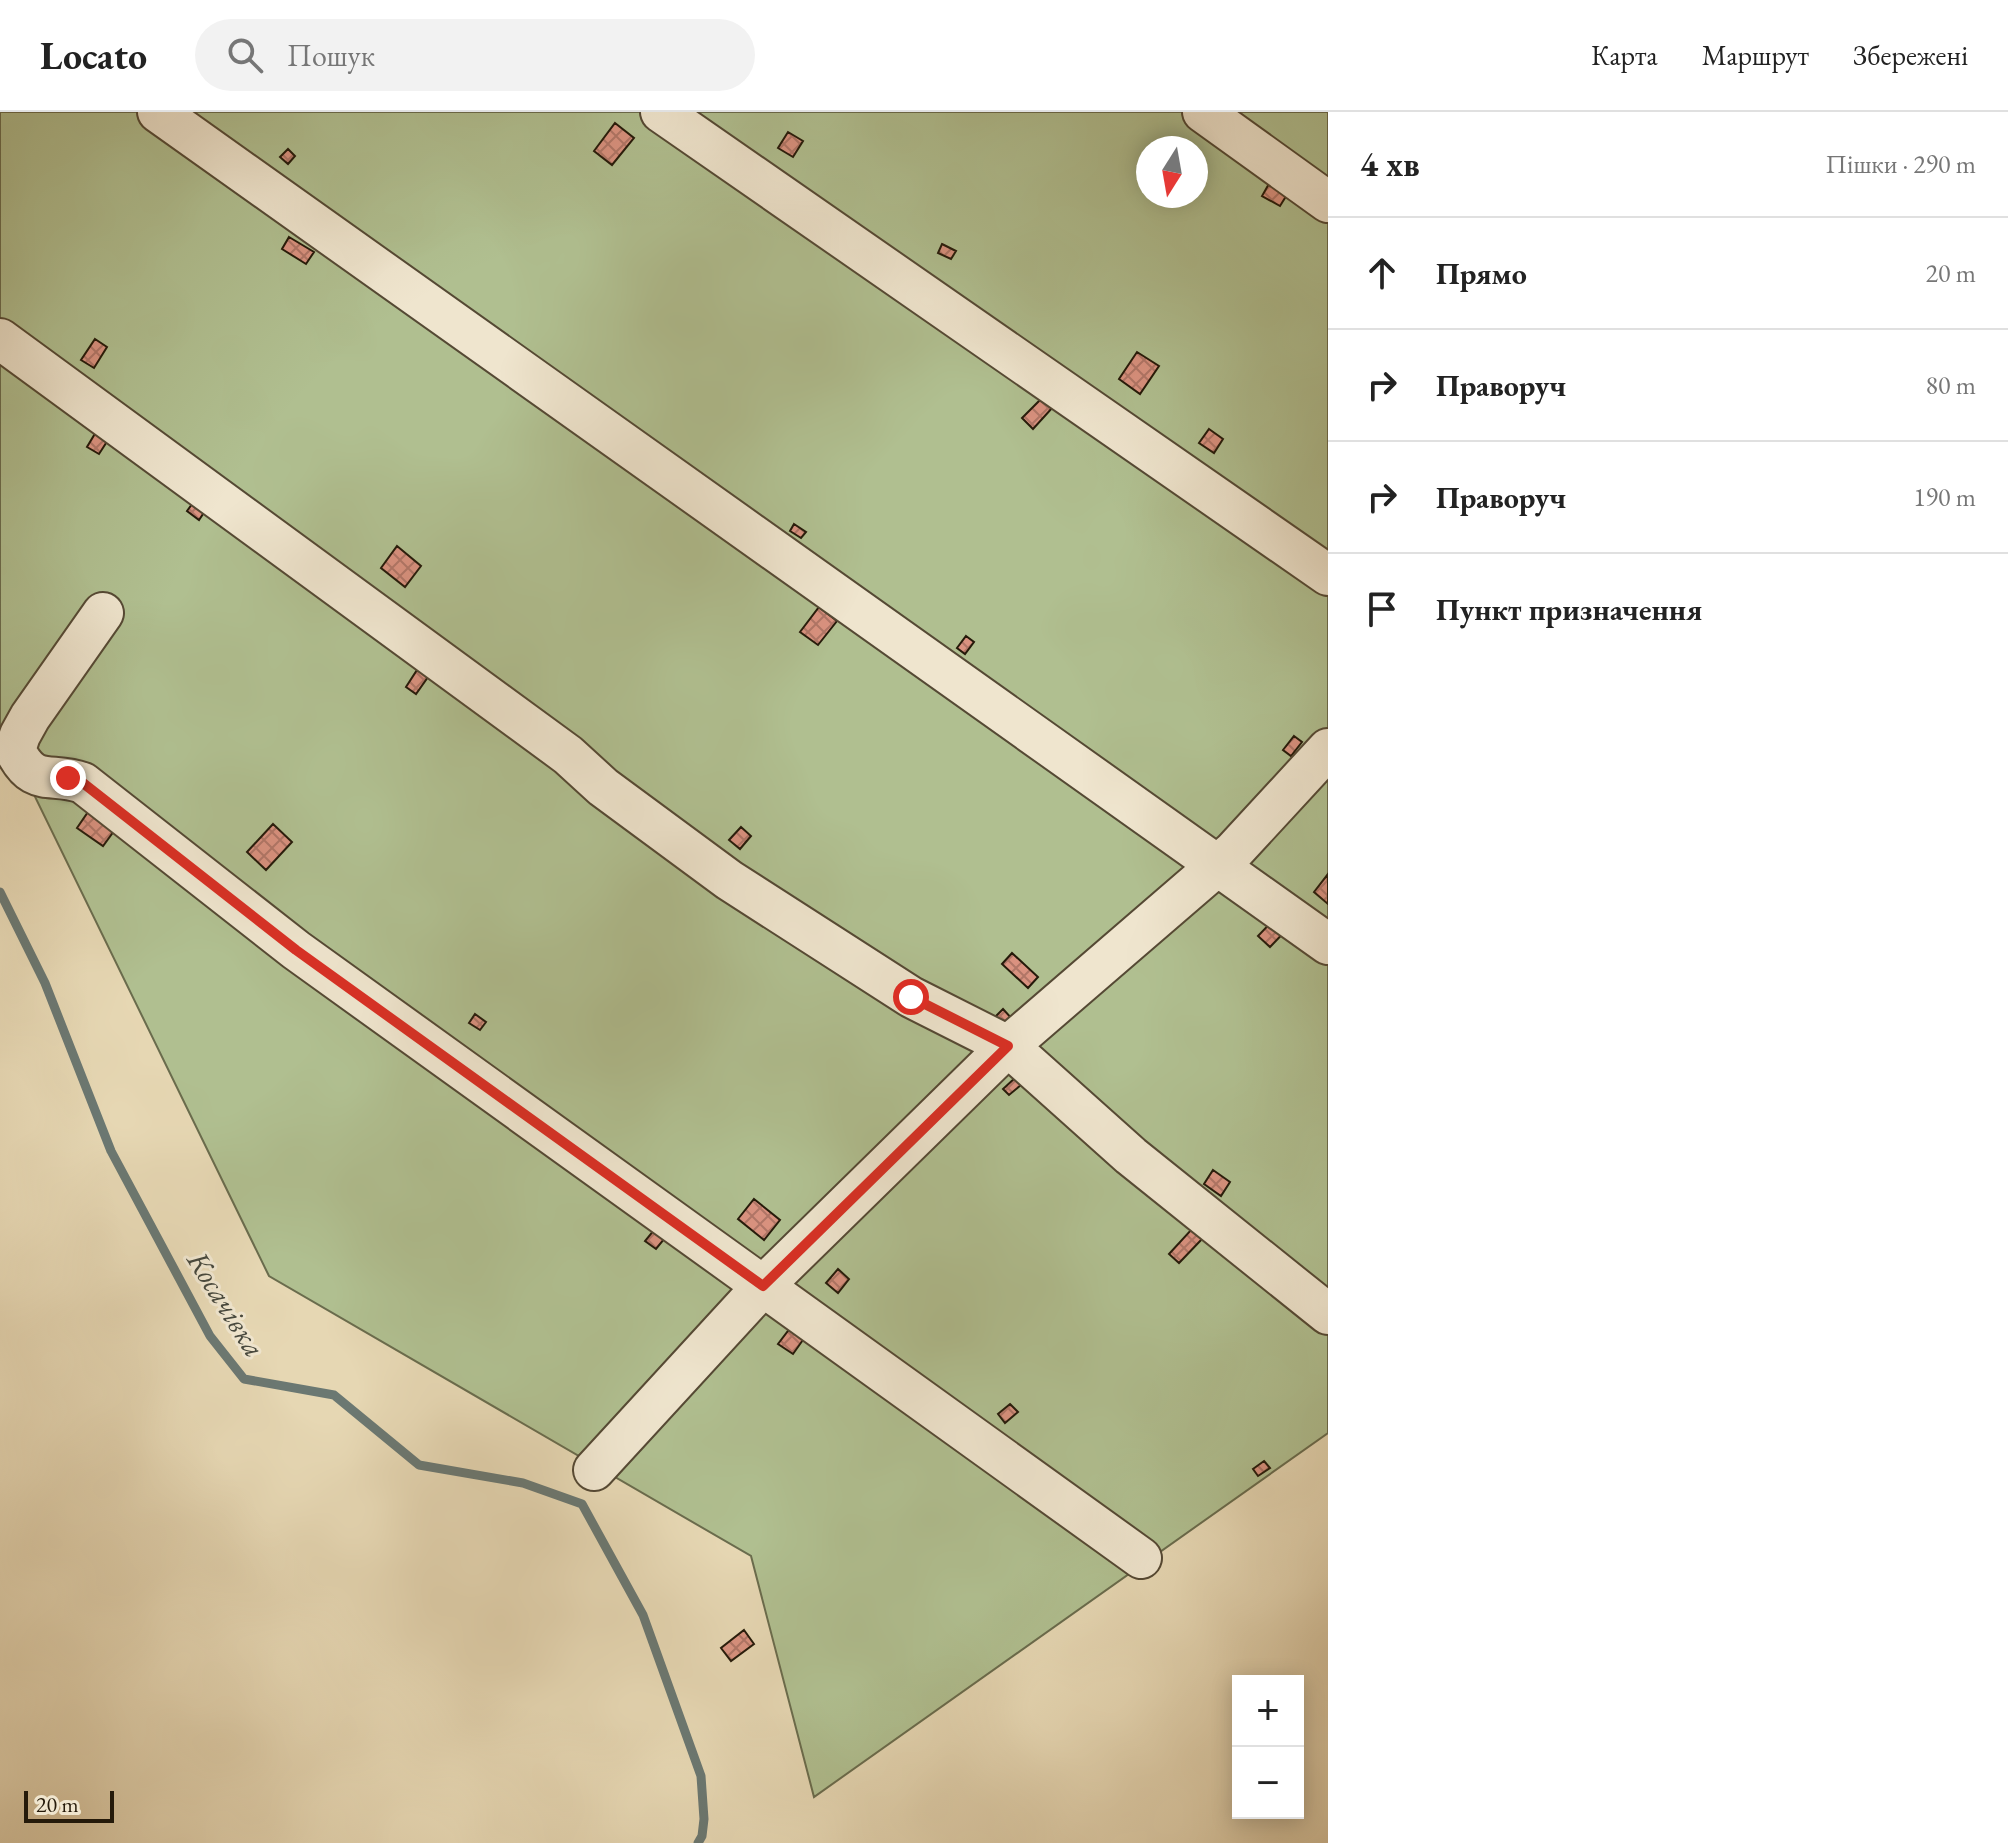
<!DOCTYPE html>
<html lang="uk">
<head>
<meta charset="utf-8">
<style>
	:root { --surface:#fff; --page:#f2f2f2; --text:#222; --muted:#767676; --line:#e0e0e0 }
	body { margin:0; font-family:"EB Garamond",serif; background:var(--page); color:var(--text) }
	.controls { position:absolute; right:24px; bottom:24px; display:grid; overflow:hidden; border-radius:0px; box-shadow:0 4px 20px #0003 }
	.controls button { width:72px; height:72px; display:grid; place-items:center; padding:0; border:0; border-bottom:2px solid var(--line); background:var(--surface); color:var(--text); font:40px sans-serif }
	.compass { position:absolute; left:1136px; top:24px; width:72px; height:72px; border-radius:50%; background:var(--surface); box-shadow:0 4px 20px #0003; rotate:191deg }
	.scale { position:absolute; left:24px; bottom:20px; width:90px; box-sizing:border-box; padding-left:8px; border:4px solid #251a0a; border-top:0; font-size:22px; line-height:28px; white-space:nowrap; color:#251a0a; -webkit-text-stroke:6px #efe5ce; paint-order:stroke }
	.stop { position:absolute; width:24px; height:24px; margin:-18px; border:6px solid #d93025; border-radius:50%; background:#fff }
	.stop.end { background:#d93025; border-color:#fff; box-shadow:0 2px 8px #0008 }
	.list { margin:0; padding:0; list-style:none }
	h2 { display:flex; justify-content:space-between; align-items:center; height:104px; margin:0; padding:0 32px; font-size:34px }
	h2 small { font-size:26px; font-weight:400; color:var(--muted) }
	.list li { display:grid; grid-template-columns:52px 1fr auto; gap:24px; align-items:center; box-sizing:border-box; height:112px; padding:0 32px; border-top:2px solid var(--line) }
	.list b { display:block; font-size:30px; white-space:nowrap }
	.list em { font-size:26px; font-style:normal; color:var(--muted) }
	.icon { flex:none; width:44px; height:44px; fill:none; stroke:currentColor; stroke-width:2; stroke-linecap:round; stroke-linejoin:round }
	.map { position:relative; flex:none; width:1328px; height:1731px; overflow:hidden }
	header { display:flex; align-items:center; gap:48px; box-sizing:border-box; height:112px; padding:0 40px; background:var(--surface); border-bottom:2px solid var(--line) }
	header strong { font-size:38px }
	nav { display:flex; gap:44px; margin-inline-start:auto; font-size:28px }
	.search { width:560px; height:72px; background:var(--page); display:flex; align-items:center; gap:20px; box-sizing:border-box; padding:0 28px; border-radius:44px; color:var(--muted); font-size:30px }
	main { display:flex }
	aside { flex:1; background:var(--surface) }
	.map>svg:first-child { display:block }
</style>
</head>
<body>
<header>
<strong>Locato</strong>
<div class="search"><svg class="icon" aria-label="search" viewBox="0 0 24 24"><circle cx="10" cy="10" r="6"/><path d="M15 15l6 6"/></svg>Пошук</div>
<nav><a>Карта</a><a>Маршрут</a><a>Збережені</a></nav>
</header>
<main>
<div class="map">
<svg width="1328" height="1731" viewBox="0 0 1328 1731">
	<defs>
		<pattern id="building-cross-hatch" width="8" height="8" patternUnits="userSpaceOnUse" patternTransform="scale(2)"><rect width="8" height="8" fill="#da9280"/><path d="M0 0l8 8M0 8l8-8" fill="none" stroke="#b17667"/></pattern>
	</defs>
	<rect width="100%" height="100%" fill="#e6d7b3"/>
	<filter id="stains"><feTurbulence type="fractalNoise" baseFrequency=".0025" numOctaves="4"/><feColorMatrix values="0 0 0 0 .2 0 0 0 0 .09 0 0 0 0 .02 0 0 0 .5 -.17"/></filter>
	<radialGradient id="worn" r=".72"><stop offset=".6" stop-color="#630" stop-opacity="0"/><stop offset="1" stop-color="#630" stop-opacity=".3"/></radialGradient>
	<!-- green -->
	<path fill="#b0bf90" stroke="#6a6c4d" stroke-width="2" fill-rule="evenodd" d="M0,0H1328V1321L814,1685L751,1444L269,1164L0,613ZM1148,36H1196V84H1148Z"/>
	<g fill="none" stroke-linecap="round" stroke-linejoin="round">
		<!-- stream -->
		<path stroke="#6b7872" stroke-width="9" d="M0,780L45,871L111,1039L210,1224L244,1267L334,1283L419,1353L523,1371L582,1392L643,1503L701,1664L704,1707L702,1724L698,1731"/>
	</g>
	<!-- building -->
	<path fill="url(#building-cross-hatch)" stroke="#251a0a" stroke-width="2" d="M615,11L634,26L612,53L594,39Z
		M788,20L803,29L793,45L778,36Z
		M288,37L295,44L288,52L280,45Z
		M1270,70L1288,81L1280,94L1262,84Z
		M289,125L314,140L306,152L282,137Z
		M942,132L956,139L951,147L938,141Z
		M95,227L107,235L94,256L81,248Z
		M1137,240L1159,254L1140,282L1119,267Z
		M1043,285L1053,295L1033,317L1022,306Z
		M1209,317L1223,327L1214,341L1199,331Z
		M96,320L108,328L99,342L87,335Z
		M195,388L207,396L199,408L187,399Z
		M794,412L806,420L801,426L790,419Z
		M397,434L421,454L405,475L381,456Z
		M819,495L837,509L818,533L800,520Z
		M966,524L974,530L965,542L957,536Z
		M417,558L428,565L416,582L406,575Z
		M1294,624L1302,630L1291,644L1283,638Z
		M88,700L114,719L103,734L77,716Z
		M273,712L292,730L266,758L247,740Z
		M741,715L751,724L740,737L729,728Z
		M1328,762V792L1314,780Z
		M1281,800L1293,811L1270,835L1258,824Z
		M1012,841L1038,865L1028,876L1002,852Z
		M1003,897L1013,908L1001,920L991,909Z
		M475,902L486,910L480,918L469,911Z
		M1015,966L1021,973L1009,983L1003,977Z
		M1213,1058L1230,1070L1221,1084L1204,1072Z
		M754,1087L780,1108L764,1128L738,1107Z
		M654,1118L665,1126L656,1137L645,1129Z
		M1191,1118L1202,1127L1179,1151L1169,1142Z
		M838,1157L849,1167L838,1181L826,1171Z
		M791,1215L805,1225L793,1242L778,1232Z
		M1010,1292L1018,1300L1005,1311L998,1302Z
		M1264,1349L1270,1356L1258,1364L1253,1357Z
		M744,1518L754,1532L731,1549L721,1536Z"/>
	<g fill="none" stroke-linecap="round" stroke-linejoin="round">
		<defs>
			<path id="minor" d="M158,0L1328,832
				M661,0L1328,463
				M1203,0L1328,90
				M0,227L568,643L603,675L729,768L911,885L1008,934L1131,1044L1328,1202
				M103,501L30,605L20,623L15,638C34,677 50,659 83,671L296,838L1141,1446
				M594,1358L763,1174L1008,934L1233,740L1328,637"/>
		</defs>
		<!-- minor casing -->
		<use href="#minor" stroke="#554934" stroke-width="44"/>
		<!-- minor -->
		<use href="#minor" stroke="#efe5ce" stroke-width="40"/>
	</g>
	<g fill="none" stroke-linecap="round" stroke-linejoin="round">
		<!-- route -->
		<path stroke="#d93025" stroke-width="10" d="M68,666L83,671L296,838L763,1174L1008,934L911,885"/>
	</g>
	<g text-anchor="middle" stroke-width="6" stroke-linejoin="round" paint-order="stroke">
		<!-- water labels -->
		<g font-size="30" font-style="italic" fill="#48493e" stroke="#efe5ce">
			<text transform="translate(226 1192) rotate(58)" y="10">Косачівка</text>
		</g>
	</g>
	<rect width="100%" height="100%" filter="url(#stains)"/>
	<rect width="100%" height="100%" fill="url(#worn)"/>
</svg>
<div class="controls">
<button>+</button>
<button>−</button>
</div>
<svg class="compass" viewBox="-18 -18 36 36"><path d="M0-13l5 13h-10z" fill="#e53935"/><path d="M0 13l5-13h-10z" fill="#767676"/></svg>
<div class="scale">20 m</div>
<div class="stop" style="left:911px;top:885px"></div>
<div class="stop end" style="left:68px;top:666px"></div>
</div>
<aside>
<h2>4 хв<small>Пішки · 290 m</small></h2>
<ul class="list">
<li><svg class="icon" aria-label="ahead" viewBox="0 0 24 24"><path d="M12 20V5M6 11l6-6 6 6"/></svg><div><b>Прямо</b></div><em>20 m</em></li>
<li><svg class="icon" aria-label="right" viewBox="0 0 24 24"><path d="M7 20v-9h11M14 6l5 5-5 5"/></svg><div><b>Праворуч</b></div><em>80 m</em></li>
<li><svg class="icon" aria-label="right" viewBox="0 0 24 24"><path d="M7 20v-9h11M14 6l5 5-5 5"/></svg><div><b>Праворуч</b></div><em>190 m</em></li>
<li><svg class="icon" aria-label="arrive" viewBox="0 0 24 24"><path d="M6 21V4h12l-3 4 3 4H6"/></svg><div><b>Пункт призначення</b></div></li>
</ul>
</aside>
</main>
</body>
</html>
